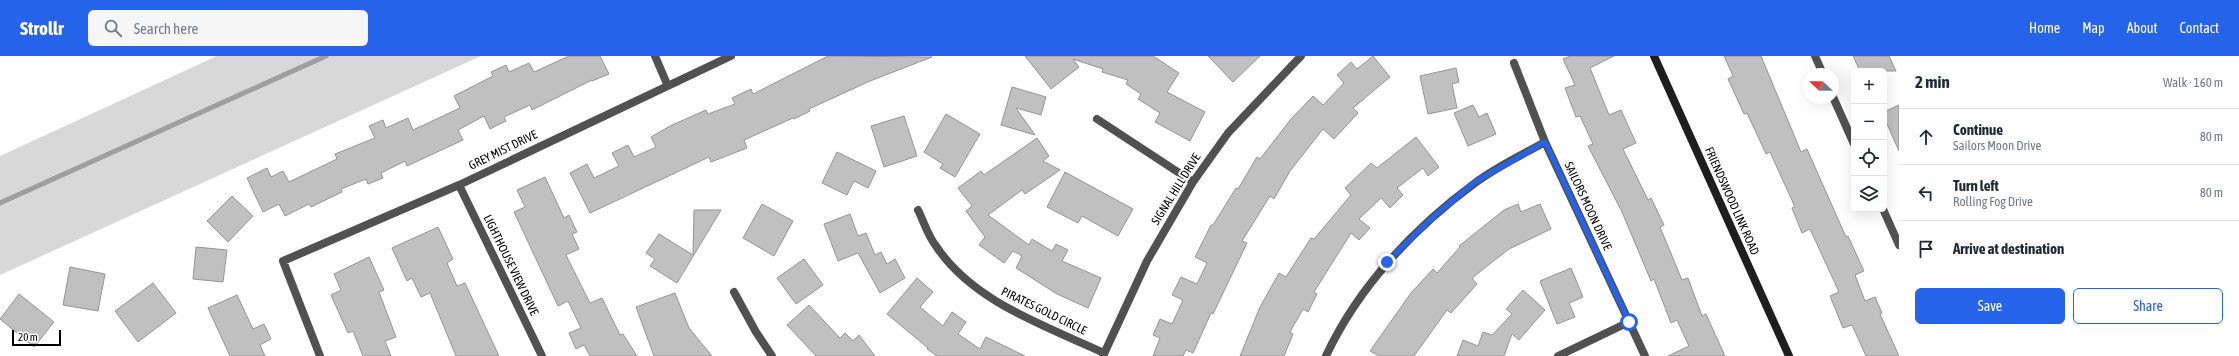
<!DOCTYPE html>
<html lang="en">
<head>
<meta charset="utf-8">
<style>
	:root { --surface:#fff; --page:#f6f6f7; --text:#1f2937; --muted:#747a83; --line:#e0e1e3; --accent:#2563eb }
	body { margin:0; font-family:"Asap Condensed",sans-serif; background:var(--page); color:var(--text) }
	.controls { position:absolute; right:12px; top:12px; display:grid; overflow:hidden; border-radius:6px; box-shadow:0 4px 16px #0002 }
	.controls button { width:36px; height:36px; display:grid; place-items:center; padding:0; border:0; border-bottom:1px solid var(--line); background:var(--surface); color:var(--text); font:20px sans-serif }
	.compass { position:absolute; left:1803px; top:12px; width:36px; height:36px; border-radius:50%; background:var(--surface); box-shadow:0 4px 16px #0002; rotate:292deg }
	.scale { position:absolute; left:12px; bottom:10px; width:49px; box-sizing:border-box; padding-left:4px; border:2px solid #000; border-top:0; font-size:11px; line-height:14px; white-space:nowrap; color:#000; -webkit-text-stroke:3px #fff; paint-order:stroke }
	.stop { position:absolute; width:12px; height:12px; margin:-9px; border:3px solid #2563eb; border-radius:50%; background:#fff }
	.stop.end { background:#2563eb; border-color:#fff; box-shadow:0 1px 4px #0008 }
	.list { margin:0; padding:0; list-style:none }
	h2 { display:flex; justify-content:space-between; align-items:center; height:52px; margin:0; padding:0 16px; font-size:17px }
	h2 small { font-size:13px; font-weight:400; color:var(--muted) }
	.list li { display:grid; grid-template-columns:26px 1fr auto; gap:12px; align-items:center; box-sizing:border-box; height:56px; padding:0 16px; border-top:1px solid var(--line) }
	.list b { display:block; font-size:15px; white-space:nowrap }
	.list p { margin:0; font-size:13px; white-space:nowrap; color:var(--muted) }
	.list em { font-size:13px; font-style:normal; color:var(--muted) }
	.actions { display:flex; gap:8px; padding:12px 16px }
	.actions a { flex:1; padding:9px 0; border:1px solid var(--accent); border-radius:6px; text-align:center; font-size:14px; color:var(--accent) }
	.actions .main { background:var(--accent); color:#fff }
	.icon { flex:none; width:22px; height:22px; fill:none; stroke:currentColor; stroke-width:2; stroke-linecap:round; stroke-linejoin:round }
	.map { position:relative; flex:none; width:1899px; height:300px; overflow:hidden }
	header { display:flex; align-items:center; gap:24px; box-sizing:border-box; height:56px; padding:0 20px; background:var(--accent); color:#fff }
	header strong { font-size:19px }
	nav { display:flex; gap:22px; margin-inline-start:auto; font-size:14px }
	.search { width:280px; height:36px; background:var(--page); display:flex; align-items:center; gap:10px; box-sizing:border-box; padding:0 14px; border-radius:6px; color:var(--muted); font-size:15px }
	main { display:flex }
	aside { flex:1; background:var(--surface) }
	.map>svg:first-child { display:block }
</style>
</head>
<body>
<header>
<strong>Strollr</strong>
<div class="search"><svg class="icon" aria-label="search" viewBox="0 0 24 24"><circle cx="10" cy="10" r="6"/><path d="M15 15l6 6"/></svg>Search here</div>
<nav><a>Home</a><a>Map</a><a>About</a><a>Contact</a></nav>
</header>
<main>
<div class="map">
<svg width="1899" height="300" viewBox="0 0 1899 300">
	<rect width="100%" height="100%" fill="#fff"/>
	<!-- green -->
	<path fill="#d8d8d8" d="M217,0H481L0,219V100Z"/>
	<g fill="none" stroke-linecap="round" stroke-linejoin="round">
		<!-- stream -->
		<path stroke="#9f9f9f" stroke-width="5" d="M0,147L326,0"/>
	</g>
	<!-- building -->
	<path fill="#c0c0c0" stroke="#959595" d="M569,0H600L609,18L592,25V24L532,54L530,49L504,61L506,65L490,73L484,60L458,74L463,84L407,110L405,105L381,117L383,122L368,128L366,123L341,133L342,136L311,151L309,148L285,160L279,148L263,156L247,122L267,112L271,121L283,115L289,126L337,103L335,98L375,82L369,70L383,64L386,72L408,62L413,74L460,52L454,40L493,20L491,16L506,9L509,16L529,7L534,16Z
		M828,0L932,1L870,25L809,53L810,55L794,63L793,62L744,84L747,92L711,106L709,101L590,157L570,117L587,108L594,122L619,110L612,97L628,89L634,101L656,91L651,81L670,70L706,54L708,58L735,48L732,42L751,33L753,38Z
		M1025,0H1153L1179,17L1167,36L1205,56L1190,85L1155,66L1160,57L1138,43L1141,38L1126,28L1128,24L1102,16L1103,13L1073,3L1079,11L1051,33Z
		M1208,0H1260L1233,26Z
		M1373,0L1390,21L1353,52L1358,57L1334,83L1323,73L1290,115L1274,143L1270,140L1242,185L1247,187L1213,258L1211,257L1193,297L1186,294L1183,300H1153L1160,282L1153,279L1160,263L1172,268L1183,244L1172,239L1181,221L1197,228L1207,207L1195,201L1211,169H1213L1236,132L1238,133L1257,101L1260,103L1291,63L1313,40L1323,49L1344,27L1337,19L1351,6L1357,13Z
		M1570,0H1614L1590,12L1609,59L1621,54L1636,87L1623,93L1648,144L1651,142L1664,169L1660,171L1682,224L1688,222L1702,260L1706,258L1725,300H1668L1689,290L1677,264L1671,267L1654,223L1651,225L1622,156L1588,90L1593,88L1580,60L1576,61L1565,32L1575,29L1563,3Z
		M1724,0H1761L1801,96L1807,93L1846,181L1848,180L1864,215L1855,219L1865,245L1875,241L1882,257L1880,258L1899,300H1866L1852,269L1843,272L1830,240L1839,236L1810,173L1802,177L1792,152L1795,151L1770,96L1766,98L1747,57L1744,58L1728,23L1733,20Z
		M1853,0H1889L1896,15H1860Z
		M1456,12L1459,26L1452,28L1457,52L1428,58L1420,20Z
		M1012,31L1046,41L1041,59L1016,52L1035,79L1001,69Z
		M1473,49L1479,61L1487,57L1496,78L1468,90L1454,57Z
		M1899,49V95L1884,61V56Z
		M946,58L980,78L955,121L940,112L943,108L924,96Z
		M904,60L917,100L884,111L871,70Z
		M1416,81L1439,111L1428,120L1423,112L1397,132L1403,139L1390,152L1381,142L1359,163L1370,172L1359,184L1351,177L1314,236L1317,238L1308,256L1303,253L1290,276L1293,278L1284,300H1240L1260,251L1279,217L1286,221L1311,182L1314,183L1351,139L1345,132L1371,107L1377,112Z
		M1037,82L1049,100L1043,105L1060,114L1025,138L1022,134L988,159L1029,189L1032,183L1052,195L1056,188L1068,194L1062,205L1101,222L1088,252L1057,238L1016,212L1022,200L1013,195L1004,207L979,189L985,181L966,155L972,150L958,132L981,115L984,119Z
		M837,96L876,115L868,132L854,125L847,139L822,127Z
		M1065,116L1133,153L1118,180L1082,160L1078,167L1047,151Z
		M545,121L564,162L569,159L577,176L572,178L579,193L566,199L590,247L602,242L620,279L623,278L637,300H590L584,289L576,293L569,277L581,272L568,245L558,250L514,156L525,151L517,134Z
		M232,140L253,160L228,186L207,165Z
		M762,148L793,165L774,200L743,182Z
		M1518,148L1521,156L1540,148L1551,173L1509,193L1472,222L1477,228L1451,257L1447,254L1414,300H1379L1370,295L1411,237L1433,213L1437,217L1460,191L1459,190L1504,154Z
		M694,154H721L677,227L650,210L655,203L646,197L659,178L693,199Z
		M850,158L858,180L866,177L875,199L881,196L887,208L895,203L905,222L880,237L858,197L838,205L824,168Z
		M438,171L453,203L447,207L457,230L465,227L499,300H456L430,237L421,241L412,222L407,225L392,192Z
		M196,191L227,194L223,226L193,223Z
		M369,201L384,234L379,236L396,281L385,285L391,300H363L353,275L348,277L331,239L341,234L334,218Z
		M804,203L823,229L796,248L777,222Z
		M70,211L105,218L98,255L63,249Z
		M1571,212L1583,241L1569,247L1575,261L1557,268L1540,225Z
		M917,222L933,236L920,251L943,270L952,256L966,266L958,278L980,293L986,281L1025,300H937L927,293L928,292L887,258Z
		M153,227L176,257L138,286L115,255Z
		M1523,234L1545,254L1519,284L1512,278L1504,300H1457L1463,284L1478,290L1483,276L1492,279L1512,258L1506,253Z
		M675,237L689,272L712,300H654L636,251Z
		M19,238L54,266L34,291L0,263Z
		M237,239L253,273L264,268L271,283L260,289L265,300H230L208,252Z
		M809,249L840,282L845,277L853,285L859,279L875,300H816L787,269Z"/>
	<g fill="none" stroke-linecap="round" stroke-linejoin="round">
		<!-- street -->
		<path stroke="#515151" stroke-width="8" d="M655,0L667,28
			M1815,0L1823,18
			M1514,7L1545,86L1645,300
			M1833,41L1854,88
			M1097,63L1193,126
			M459,129L542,300
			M1883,153L1899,189
			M918,154C924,166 928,180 936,190C973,246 1046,270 1104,297
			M734,236L756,276L772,300
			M320,300L283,205L459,129L731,0
			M1103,300L1147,205L1193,126L1228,77L1301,0
			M1326,300C1358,231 1414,172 1475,127C1496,111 1522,99 1545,86
			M1558,300L1629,266"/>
		<!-- secondary -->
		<path stroke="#1e1e1e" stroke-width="8" d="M1654,0L1789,300"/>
	</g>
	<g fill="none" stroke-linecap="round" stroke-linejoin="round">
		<!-- route -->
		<path stroke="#2563eb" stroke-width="5" d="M1387,206L1432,162L1475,126L1545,86L1629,266"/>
	</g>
	<g text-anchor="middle" stroke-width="4" stroke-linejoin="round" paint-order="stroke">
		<!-- street labels -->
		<g font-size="12" fill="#000" stroke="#fff">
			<text transform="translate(503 94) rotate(-26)" y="4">GREY MIST DRIVE</text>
			<text transform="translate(1176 133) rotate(-58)" y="4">SIGNAL HILL DRIVE</text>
			<text transform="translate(1732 145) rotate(66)" y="4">FRIENDSWOOD LINK ROAD</text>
			<text transform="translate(1588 150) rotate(65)" y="4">SAILORS MOON DRIVE</text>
			<text transform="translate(511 209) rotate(64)" y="4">LIGHTHOUSE VIEW DRIVE</text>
			<text transform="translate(1044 255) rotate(26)" y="4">PIRATES GOLD CIRCLE</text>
		</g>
	</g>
</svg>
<div class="controls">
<button>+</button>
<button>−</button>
<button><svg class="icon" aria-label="locate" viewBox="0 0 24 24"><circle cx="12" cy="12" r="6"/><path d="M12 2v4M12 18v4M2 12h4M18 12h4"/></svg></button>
<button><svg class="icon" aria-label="layers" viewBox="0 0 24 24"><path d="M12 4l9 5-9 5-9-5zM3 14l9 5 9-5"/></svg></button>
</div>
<svg class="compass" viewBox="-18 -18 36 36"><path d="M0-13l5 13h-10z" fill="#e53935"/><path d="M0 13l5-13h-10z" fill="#747a83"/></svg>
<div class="scale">20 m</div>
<div class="stop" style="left:1629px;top:266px"></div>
<div class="stop end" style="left:1387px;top:206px"></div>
</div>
<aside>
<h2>2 min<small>Walk · 160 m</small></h2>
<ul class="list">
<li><svg class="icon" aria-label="ahead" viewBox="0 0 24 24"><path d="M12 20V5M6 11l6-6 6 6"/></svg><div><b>Continue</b><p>Sailors Moon Drive</p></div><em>80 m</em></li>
<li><svg class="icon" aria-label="left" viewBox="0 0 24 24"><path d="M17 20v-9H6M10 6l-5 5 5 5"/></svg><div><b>Turn left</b><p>Rolling Fog Drive</p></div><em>80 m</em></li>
<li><svg class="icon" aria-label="arrive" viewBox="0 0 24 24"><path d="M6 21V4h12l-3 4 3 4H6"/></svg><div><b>Arrive at destination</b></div></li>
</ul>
<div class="actions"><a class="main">Save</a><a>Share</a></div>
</aside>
</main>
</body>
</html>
